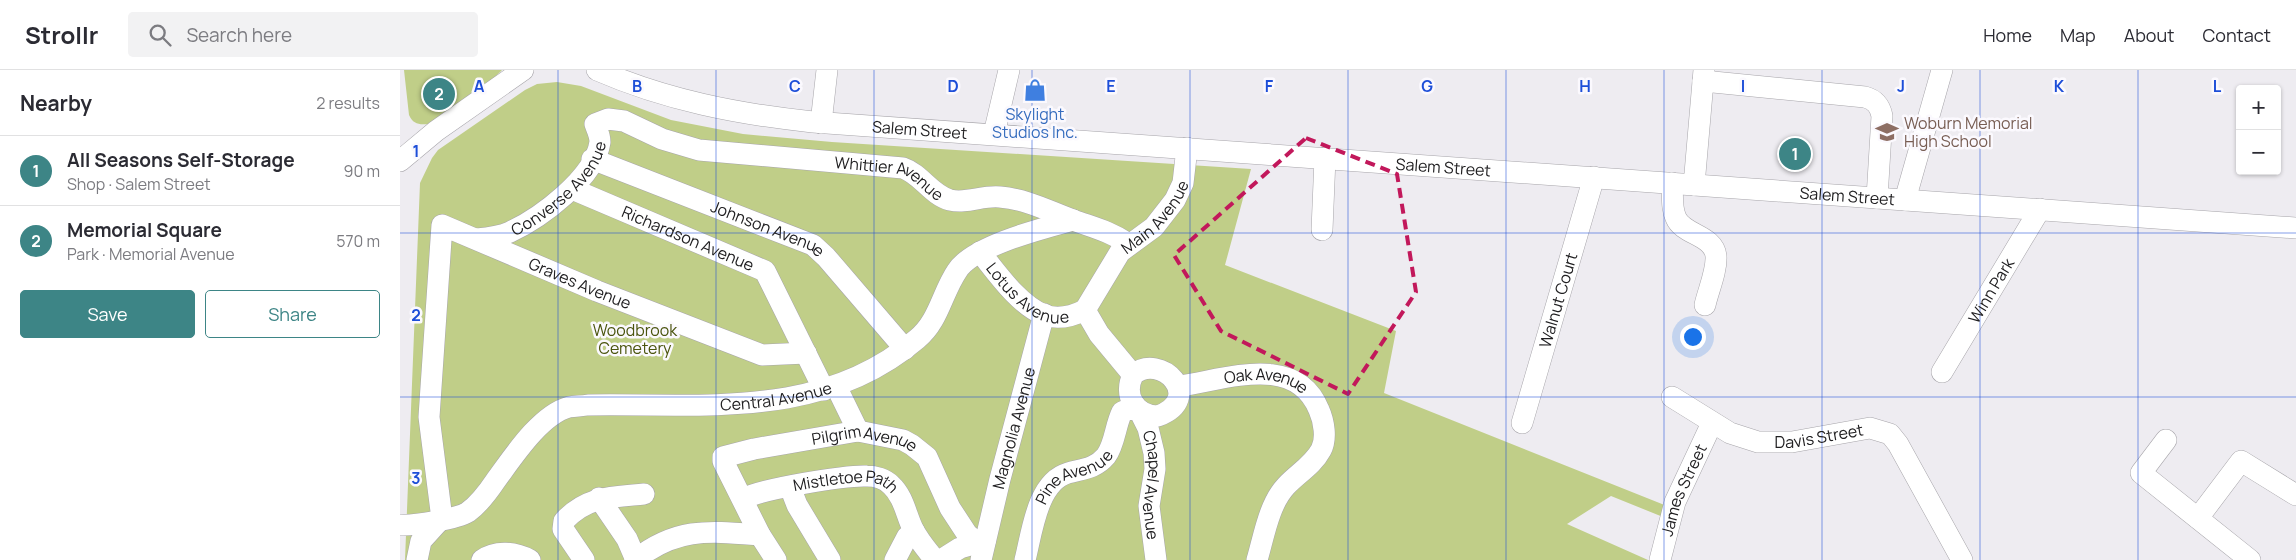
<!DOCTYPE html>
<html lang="en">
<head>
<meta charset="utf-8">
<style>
	:root { --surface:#fff; --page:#f2f2f3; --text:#2b2b33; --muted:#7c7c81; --line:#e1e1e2; --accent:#3d8586 }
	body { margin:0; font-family:Manrope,sans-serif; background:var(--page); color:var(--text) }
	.controls { position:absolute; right:15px; top:15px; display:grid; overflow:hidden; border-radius:5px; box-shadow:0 1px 4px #0004 }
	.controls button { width:45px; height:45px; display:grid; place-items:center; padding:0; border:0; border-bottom:1px solid var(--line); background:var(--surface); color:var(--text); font:25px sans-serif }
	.you { position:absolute; left:1292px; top:266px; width:18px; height:18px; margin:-12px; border:4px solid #fff; border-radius:50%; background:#1a73e8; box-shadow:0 0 0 8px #1a73e833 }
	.badge { display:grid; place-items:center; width:32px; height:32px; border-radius:50%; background:var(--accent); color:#fff; font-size:16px; font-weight:700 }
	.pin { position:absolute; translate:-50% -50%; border:2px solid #fff; box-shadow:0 1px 5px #0006 }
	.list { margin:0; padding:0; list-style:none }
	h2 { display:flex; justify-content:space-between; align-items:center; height:65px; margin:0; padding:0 20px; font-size:21px }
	h2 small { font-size:16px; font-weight:400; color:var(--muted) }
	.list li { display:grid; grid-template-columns:32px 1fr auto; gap:15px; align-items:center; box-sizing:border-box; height:70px; padding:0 20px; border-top:1px solid var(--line) }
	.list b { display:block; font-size:19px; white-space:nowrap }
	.list p { margin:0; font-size:16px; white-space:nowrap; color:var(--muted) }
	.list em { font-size:16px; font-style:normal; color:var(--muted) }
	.actions { display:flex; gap:10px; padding:15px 20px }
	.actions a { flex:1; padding:11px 0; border:1px solid var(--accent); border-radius:5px; text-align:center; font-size:18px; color:var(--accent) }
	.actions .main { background:var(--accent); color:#fff }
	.icon { flex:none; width:28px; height:28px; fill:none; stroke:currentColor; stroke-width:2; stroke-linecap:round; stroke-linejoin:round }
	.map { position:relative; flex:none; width:1896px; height:490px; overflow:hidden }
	header { display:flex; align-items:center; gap:30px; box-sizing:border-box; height:70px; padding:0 25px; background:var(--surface); border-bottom:1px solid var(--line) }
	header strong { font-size:24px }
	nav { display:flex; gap:28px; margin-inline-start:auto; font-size:18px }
	.search { width:350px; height:45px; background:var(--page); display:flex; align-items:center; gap:12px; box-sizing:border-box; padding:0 18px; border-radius:5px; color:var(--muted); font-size:19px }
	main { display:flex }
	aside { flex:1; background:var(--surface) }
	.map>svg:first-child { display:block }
</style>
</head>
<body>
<header>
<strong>Strollr</strong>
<div class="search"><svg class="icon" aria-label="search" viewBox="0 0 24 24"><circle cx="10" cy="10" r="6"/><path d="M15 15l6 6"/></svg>Search here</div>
<nav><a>Home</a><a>Map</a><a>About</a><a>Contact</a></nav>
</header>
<main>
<aside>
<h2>Nearby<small>2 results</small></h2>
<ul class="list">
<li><span class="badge">1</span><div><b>All Seasons Self-Storage</b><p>Shop · Salem Street</p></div><em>90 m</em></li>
<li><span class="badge">2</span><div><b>Memorial Square</b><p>Park · Memorial Avenue</p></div><em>570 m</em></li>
</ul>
<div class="actions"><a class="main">Save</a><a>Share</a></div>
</aside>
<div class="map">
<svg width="1896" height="490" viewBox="0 0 1896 490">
	<rect width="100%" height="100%" fill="#eeecf1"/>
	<!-- green -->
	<path fill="#c0ce88" d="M4,0H102L93,9L28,54C19,55 13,54 9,45Z
		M157,12L181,16L271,50L343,64L432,72L851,99L825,195L996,261L984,323L1267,436L1263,447L1211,426L1167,454L1248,490H5L20,113L32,88L38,80L125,20L137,14Z"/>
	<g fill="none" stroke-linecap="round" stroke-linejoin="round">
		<defs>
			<g id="minor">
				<path id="s1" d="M197,0C266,30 337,44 413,52L1896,158"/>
				<path d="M1303,11L1465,27C1476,30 1480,36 1482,46L1477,128"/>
				<path d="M421,53L427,0"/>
				<path d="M594,64L609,0"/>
				<path id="s2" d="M192,89L413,175L426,187L505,279"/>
				<path d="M0,91L36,61L123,0"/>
				<path d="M1272,113C1273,124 1271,138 1276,148C1283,165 1314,165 1316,186C1317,201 1308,221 1305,235"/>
				<path d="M1294,115L1304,0"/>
				<path id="s3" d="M172,119L365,201L424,320"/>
				<path d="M1505,130L1542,0"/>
				<path d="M922,160L925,88"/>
				<path id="s4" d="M76,169C87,168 99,167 110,162C140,148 195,108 200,72C200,65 197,60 195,54L208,49L224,51L262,69L299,80L503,98C521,104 531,125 550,130C567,134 583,125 600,127C629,130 646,140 673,150C695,158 709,161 729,174"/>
				<path id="s5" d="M580,182C597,203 618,234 644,245C658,250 673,246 685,240"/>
				<path id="s6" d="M1542,302L1640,139"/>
				<path id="s7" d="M733,305C760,281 806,328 758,346C735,346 723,325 733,305L699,264L685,240L720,182L754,157L775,130L783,113L787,78"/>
				<path d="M436,316L458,361"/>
				<path id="s8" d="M779,316C825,310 896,282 919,340C924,351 927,369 921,380C913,395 897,404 886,416C869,434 864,466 857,490"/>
				<path id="s9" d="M1272,327L1330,363L1358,372H1392L1470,358L1490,364L1498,374L1562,490"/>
				<path id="s10" d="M739,340L748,358L754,383L755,399L749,436L756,490"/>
				<path id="s11" d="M1122,353L1194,107"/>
				<path d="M1766,370L1741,403L1850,490"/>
				<path d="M390,417L397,435L430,490"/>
				<path d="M199,428L227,469L236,490"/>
				<path id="s12" d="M343,429C360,419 447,405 467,406C475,406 485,409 491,415C504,427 506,445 513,459C519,471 527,480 535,490"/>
				<path d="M1798,448L1841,391L1896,425"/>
				<path id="s13" d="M42,449L29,347L42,155L197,221L362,285L406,283"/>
				<path id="s14" d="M0,455C13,456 57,449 68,442C79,434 88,422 96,410C113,387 140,345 169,337C175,336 182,336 188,335C304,333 422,350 517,269C539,251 542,223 557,201C572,176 644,158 673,150"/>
				<path d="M17,490L21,471L41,449"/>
				<path d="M82,490C96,480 115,482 130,490"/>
				<path d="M184,490L163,459L164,451C187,426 212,427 244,424"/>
				<path d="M235,490C277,457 309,461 360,465"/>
				<path id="s15" d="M376,490L360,465L323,391V387L354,379L458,361L503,370L512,375L527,387L550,438L567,464L573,469L585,471"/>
				<path d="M495,490L507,467L514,461"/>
				<path d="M541,490L560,478L585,471"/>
				<path id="s16" d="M581,490L600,409L644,244"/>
				<path id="s17" d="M625,490C632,463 637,412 668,403C682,399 695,399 706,386C715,374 715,356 722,342L729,339L739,340"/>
				<path id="s18" d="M1260,490L1275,432L1312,353"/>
			</g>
		</defs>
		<!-- minor casing -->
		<use href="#minor" stroke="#a7a5aa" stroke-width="22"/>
		<!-- minor -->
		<use href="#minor" stroke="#fff" stroke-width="21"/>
	</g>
	<!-- marked area -->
	<path fill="none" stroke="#c2185b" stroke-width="4" stroke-dasharray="10 6" stroke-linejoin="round" d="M906,68L997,104L1016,222L948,324L821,261L774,185Z"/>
	<!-- grid -->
	<path fill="none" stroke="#1d4ed8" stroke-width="1" stroke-opacity="0.55" d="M158,0V490M316,0V490M474,0V490M632,0V490M790,0V490M948,0V490M1106,0V490M1264,0V490M1422,0V490M1580,0V490M1738,0V490M0,163H1896M0,327H1896"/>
	<!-- icons -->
	<defs>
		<symbol id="shop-bare" viewBox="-9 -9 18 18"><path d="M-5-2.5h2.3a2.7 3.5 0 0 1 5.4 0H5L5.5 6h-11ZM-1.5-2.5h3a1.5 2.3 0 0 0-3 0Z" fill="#3f7fe0" stroke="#fbf9fe" stroke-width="2.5" paint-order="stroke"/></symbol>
		<symbol id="school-bare" viewBox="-9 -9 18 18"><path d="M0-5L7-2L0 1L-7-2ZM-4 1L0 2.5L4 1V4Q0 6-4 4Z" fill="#8d6e63" stroke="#fbf9fe" stroke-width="2.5" paint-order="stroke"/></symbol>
	</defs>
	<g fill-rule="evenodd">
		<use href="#shop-bare" x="619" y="4" width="32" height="32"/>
		<use href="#school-bare" x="1471" y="46" width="32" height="32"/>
	</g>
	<g text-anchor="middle" stroke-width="5" stroke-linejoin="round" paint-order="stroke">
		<!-- shop labels -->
		<g font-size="16" fill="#366cbe" stroke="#fbf9fe">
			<text x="635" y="50">Skylight<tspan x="635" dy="18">Studios Inc.</tspan></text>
		</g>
		<!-- education labels -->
		<g font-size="16" fill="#785e54" stroke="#fbf9fe" text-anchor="start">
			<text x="1504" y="59">Woburn Memorial<tspan x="1504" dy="18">High School</tspan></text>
		</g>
		<!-- street labels -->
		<g font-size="16" fill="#212022" stroke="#fbf9fe">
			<text dy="6" stroke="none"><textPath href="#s1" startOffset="330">Salem Street</textPath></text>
			<text dy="6" stroke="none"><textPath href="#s1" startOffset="855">Salem Street</textPath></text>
			<text dy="6" stroke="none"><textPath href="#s4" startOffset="490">Whittier Avenue</textPath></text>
			<text dy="6" stroke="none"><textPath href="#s4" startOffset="102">Converse Avenue</textPath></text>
			<text dy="6" stroke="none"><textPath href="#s1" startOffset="1260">Salem Street</textPath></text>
			<text dy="6" stroke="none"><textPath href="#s7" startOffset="351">Main Avenue</textPath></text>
			<text dy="6" stroke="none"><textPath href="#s2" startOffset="189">Johnson Avenue</textPath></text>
			<text dy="6" stroke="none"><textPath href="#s3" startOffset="126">Richardson Avenue</textPath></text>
			<text dy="6" stroke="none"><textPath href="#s13" startOffset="445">Graves Avenue</textPath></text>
			<text dy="6" stroke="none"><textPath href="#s5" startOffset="66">Lotus Avenue</textPath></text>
			<text dy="6" stroke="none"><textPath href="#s6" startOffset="95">Winn Park</textPath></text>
			<text dy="6" stroke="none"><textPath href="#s11" startOffset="128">Walnut Court</textPath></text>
			<text dy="6" stroke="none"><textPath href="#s8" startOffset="89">Oak Avenue</textPath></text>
			<text dy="6" stroke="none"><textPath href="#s14" startOffset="425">Central Avenue</textPath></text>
			<text dy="6" stroke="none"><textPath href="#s16" startOffset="136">Magnolia Avenue</textPath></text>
			<text dy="6" stroke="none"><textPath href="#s9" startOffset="159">Davis Street</textPath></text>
			<text dy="6" stroke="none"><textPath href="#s15" startOffset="261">Pilgrim Avenue</textPath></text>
			<text dy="6" stroke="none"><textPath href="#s17" startOffset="104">Pine Avenue</textPath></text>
			<text dy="6" stroke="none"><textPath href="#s10" startOffset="78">Chapel Avenue</textPath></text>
			<text dy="6" stroke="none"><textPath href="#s18" startOffset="74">James Street</textPath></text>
			<text dy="6" stroke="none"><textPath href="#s12" startOffset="106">Mistletoe Path</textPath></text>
		</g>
		<!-- park labels -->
		<g font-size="16" fill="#4b550e" stroke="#fbf9fe">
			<text x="235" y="266">Woodbrook<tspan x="235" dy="18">Cemetery</tspan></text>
		</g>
	</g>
	<g font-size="16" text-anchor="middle" font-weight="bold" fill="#1d4ed8" stroke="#fbf9fe" stroke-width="5" stroke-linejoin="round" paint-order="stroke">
		<text x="79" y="22">A</text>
		<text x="237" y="22">B</text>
		<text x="395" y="22">C</text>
		<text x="553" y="22">D</text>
		<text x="711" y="22">E</text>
		<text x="869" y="22">F</text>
		<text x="1027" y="22">G</text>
		<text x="1185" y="22">H</text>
		<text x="1343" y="22">I</text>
		<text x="1501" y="22">J</text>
		<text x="1659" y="22">K</text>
		<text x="1817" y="22">L</text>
		<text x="16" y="87">1</text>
		<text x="16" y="251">2</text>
		<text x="16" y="414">3</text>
	</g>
</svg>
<div class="controls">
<button>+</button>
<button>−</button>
</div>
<div class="you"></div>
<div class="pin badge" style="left:1395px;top:84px">1</div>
<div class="pin badge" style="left:39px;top:24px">2</div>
</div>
</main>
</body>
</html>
